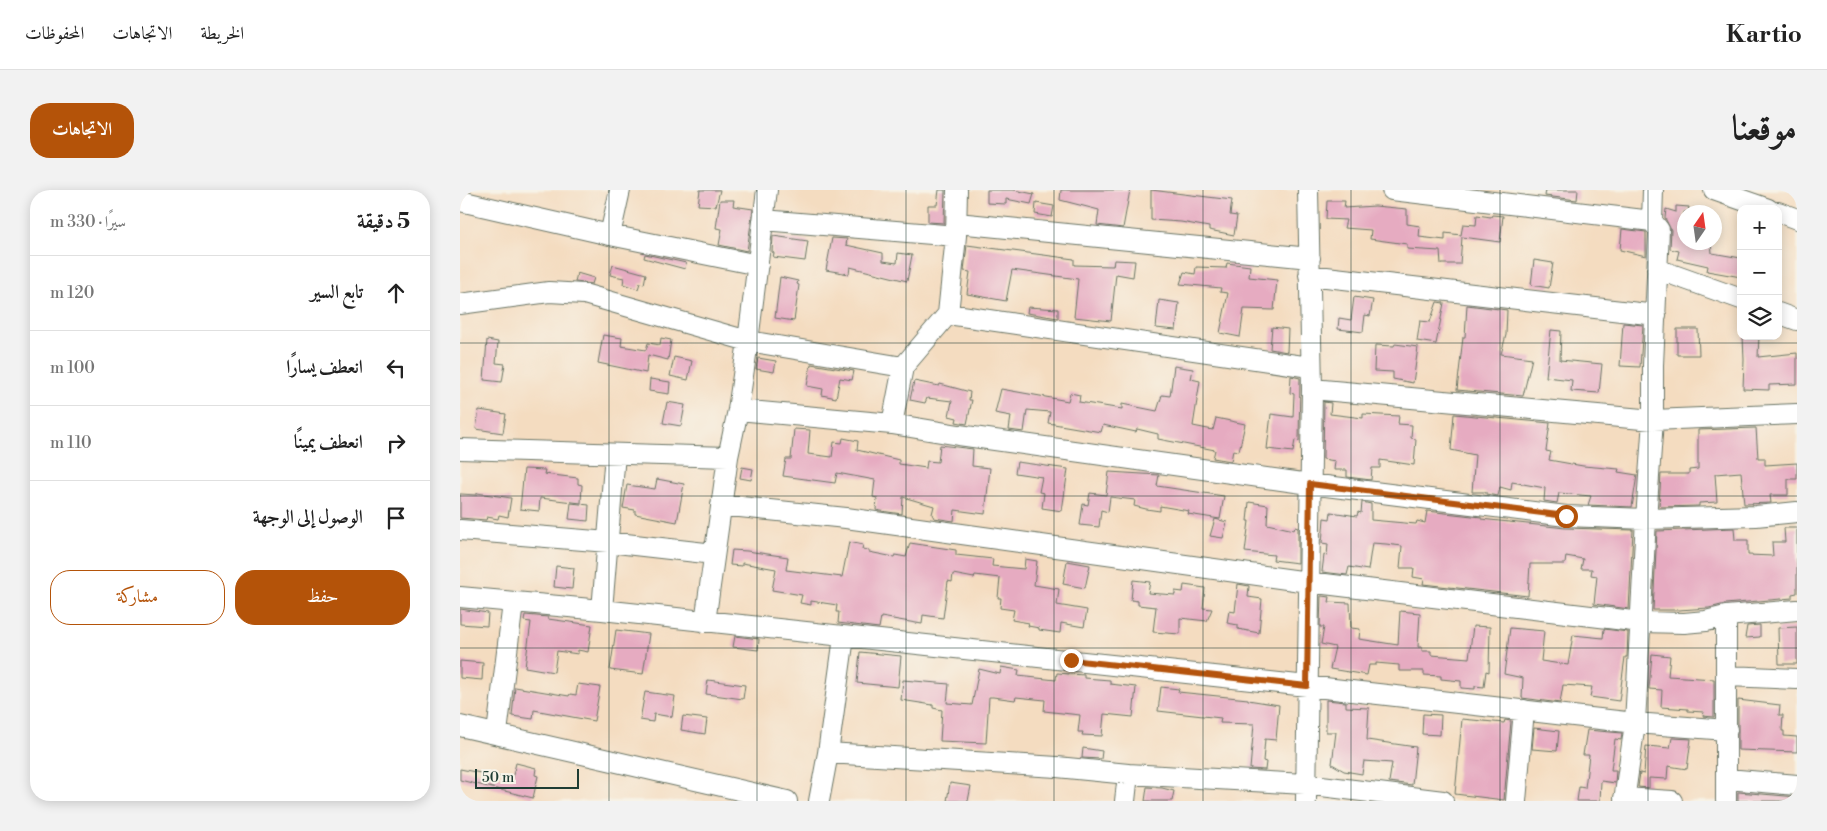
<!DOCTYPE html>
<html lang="ar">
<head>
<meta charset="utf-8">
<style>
	:root { --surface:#fff; --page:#f2f2f2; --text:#222; --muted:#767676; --line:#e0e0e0; --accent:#b45309 }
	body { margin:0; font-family:"Libre Bodoni",Amiri,serif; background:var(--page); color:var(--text); direction:rtl }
	.controls { position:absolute; right:15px; top:15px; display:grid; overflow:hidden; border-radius:10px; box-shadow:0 2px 12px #0003 }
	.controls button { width:45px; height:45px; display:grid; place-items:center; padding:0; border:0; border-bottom:1px solid var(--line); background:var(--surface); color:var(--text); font:25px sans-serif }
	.compass { position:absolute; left:1217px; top:15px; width:45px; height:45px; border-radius:50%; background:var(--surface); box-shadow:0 2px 12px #0003; rotate:13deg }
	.scale { position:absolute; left:15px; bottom:12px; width:104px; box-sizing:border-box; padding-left:5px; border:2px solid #1f3d34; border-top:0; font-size:14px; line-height:18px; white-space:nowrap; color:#1f3d34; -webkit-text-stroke:4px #f7f3e8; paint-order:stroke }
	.stop { position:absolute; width:15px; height:15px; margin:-11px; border:4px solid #b45309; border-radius:50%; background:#fff }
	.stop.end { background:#b45309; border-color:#fff; box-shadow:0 1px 5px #0008 }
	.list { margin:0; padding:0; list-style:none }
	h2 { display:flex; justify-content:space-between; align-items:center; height:65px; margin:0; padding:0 20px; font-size:21px }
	h2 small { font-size:16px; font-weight:400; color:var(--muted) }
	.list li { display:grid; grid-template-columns:32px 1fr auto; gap:15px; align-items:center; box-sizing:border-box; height:75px; padding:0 20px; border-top:1px solid var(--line) }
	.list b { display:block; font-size:19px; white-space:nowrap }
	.list em { font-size:16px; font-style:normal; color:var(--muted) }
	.actions { display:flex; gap:10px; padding:15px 20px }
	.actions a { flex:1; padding:11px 0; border:1px solid var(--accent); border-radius:20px; text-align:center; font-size:18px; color:var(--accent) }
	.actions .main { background:var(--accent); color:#fff }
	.icon { flex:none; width:28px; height:28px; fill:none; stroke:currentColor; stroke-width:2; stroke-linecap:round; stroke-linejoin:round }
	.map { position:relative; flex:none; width:1337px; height:611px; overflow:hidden; direction:ltr; border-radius:20px }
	header { display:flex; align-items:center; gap:30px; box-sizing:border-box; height:70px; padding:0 25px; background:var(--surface); border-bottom:1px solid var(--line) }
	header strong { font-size:24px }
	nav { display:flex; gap:28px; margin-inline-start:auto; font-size:18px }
	.intro { display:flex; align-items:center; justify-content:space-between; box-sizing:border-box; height:120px; padding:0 30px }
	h1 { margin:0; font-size:35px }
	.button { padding:12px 22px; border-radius:20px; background:var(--accent); color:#fff; font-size:18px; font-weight:700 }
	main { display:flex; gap:30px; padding:0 30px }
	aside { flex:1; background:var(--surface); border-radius:20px; box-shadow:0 2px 12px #0003 }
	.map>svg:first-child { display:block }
</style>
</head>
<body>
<header>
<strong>Kartio</strong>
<nav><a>الخريطة</a><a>الاتجاهات</a><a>المحفوظات</a></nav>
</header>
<div class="intro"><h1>موقعنا</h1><a class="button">الاتجاهات</a></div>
<main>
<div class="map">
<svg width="1337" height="611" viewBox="0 0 1337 611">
	<rect width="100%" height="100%" fill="#f7f3e8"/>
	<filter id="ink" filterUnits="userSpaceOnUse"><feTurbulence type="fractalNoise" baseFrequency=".02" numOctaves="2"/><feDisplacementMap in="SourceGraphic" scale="10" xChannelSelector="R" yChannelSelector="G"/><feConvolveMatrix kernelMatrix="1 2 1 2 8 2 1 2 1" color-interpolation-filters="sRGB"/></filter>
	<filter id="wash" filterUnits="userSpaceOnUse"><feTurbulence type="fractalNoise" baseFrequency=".0096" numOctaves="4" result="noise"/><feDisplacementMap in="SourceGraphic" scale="20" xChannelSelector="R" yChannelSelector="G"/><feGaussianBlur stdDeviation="1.12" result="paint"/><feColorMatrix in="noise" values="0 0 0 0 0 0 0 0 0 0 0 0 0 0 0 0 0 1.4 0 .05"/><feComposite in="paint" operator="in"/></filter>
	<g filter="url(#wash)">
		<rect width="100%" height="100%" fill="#f4dcc0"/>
		<g id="blocks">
			<!-- building -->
			<path fill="#e6abc1" d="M240,0H260L256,16L238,15Z
				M479,0H485L484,33L468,32V15H477Z
				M527,0H554L574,4L571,14L546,9V14L527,13Z
				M601,0H670L663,38L637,35L639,20L600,10Z
				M691,0L772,10L770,25L777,26L774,45L749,40V37L721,32L691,30Z
				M1086,0H1118L1117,10L1085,6Z
				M260,10H274L273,16L293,19L287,61L259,55L262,39L256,38Z
				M867,11H885L884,18L915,16L947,19V34L960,36L959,47L985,50V43L1001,45L1003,34L1016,35L1017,25L1031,27L1032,25L1043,26L1040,52L1002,47L1000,74H981L980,61L947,59V54L910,49L911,40L884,38L886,30L866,29Z
				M576,13L594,16L592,27L575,24Z
				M1216,16L1229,17L1228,22H1224V36L1222,47H1224V52H1251L1252,63L1281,68V87L1247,81L1248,76L1217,69L1219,61L1210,59L1211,40L1205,28L1206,19L1216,22Z
				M1162,39L1186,42V66L1160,60Z
				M313,46L348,51L345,71L313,67L314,63L312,62Z
				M372,48L387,49L386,55L423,63V71L437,73L438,63L452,65L447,91L390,77L389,84L366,80Z
				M507,55L614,69V75L653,76L654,70L675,71L673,87L656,84L651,131L614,127L618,89L552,80L546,111L507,104L510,82L504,81Z
				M185,64L226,73L225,79L184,68Z
				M1074,70L1093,73L1089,98L1071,95Z
				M767,73L790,76L789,87L817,90L814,120L784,119L780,147L760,143L768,103L760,102L761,98L720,94L724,82L735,84L736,77L766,78Z
				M153,75L186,84L184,94L180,93L178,99L163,94L164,88L150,85Z
				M117,83L134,88L132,94L115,92Z
				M320,87L338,91L337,94L339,95L334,131L315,128Z
				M894,107L913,110L910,126L905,125L903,142L878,139L879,128L891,130Z
				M699,110L719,113L716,140L696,138Z
				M977,112L984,113L976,154L957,151L960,131L970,132Z
				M1007,115L1047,120L1046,145L1041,164L1072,168L1063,206L997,200L1003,147H1005Z
				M568,117L598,119V128L567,123Z
				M1163,133L1183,135L1180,177L1160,176Z
				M812,137L828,139L827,162L810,159Z
				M1217,139H1238L1239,165H1217Z
				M1091,140L1101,141L1100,170L1142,174L1139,203L1111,201L1112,190L1086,187Z
				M143,145L162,148L161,156L186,160L188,153L200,155L201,148L211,150L208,170L188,165L186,183L138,173Z
				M1283,146H1299L1298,167L1337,163V194L1309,195V200L1283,199L1284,170Z
				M27,150L38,152L36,173L45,174L42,192L24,190Z
				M935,154L958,157L953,193L933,189V182L914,181L915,155L934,156Z
				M214,167L232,171L228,190L210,186Z
				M298,168L316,171L314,182L296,179Z
				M351,174L394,181L392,190L380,188L376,208L362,205L363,199L347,196Z
				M714,176L733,179L731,189L740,191L733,236L753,240L756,228L785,234L779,261L773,260L771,271L753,268L755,260L698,249V244L677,239L676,242L643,235L641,242L588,233L590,222L567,220L564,242L549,240L551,226L535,223L541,199L608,211L610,203L620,205L619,212L662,219V214L697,221L702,205L710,206Z
				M831,186L840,188L839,251L835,250L833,262L807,259L811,224L833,227L834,204L830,203Z
				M190,189L210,192L209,204L189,201Z
				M454,191L479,196L480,194L510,202L509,210H512L507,234L496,232L497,228L489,226L492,211L467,208L465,213L450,210Z
				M207,212L225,215L221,236L203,233Z
				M864,212L871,213L870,224L903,228V224L939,226L938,234L952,235L951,248L956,249L954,275L920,270V278H912L911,290L887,287V280H874L875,271L863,269Z
				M19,220L46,224L43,243L16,239Z
				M994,224L1090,233L1086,261L1091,262L1089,270L1123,276L1159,279L1158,282L1177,285L1172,317L1128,315L1131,306L1099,303L1097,313L1084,311L1085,298L1052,292L1051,300L1040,297L1038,306L1026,304V302H1012L1015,265L991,260Z
				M1296,238L1298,268H1305V275L1337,273V289H1328V305H1310L1311,313L1284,314L1281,282L1255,284L1257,312L1239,313V316L1199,317L1201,284H1229V280L1238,279V240Z
				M334,239L350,240L348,264L372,267L374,252L382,253L383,248L398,251L397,260L439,270V274L466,278L467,271L478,272L480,255L513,259L512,276L530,278L525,324L495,320L494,331L474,328L472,324L474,316L443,307L442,324L421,321L416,320L417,308L413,307L415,290L377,283L375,293L323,286L326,269H331Z
				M557,272L608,279L602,321L582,318L584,303L579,302L582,287L555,283Z
				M282,277L293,279L291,290L280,288Z
				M64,279L85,280L84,284L118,288V294L122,295L121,313L80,308L79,321L60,319Z
				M649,282L699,285L697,296L764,306L760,329L728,324L729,321L700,316V321L686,319L674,316L675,310L650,307L648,322L641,320L639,337L620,335L623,314L628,315L630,303L646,305Z
				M197,289L224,294L217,332L175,324V320L163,318L167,295L195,299Z
				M17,303L51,308L48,327L39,325L38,329L27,327L26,330L0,328V304L17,305Z
				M789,312L808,315L807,334L834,340L835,337L838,338V373L813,370L814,365L785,362L789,331H787Z
				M902,312L911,314V330L956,334L957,331L965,333L967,321L1021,327V329L1105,338L1173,340L1169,419L1134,414L1137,386L1131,385L1132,379H1121L1123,369L1106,366L1105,374H1070L1068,406L963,394L964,389L953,387L954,378H940L942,356L926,354L912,353L908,380L889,377L887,385L862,382L864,365L867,366L868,354L862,353L864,328L870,329L871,322L897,326L898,322L901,323Z
				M111,313L129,315L128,331L109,329Z
				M755,329L767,332L763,348L750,346Z
				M1274,338L1275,350H1288V365L1313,366L1312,352H1325L1324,338H1337V403L1332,404V408L1265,414L1249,418L1219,420H1193L1197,341Z
				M389,352L403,355L402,359L409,360V362L434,367L435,365L446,367L450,353L496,360V365L533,369L532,376L564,379L565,369L577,371L574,395L599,399L597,415L627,420L624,437L601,433L600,443L579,440V438L568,436L569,433L552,430L554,420L540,418L541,408H538L540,388L515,385L514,388L493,384L492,392L488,391L483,428L463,425L462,434L421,427L419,438L378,433L379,422H376L377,415L351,411V415L340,413L342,405L312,400L316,379L282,373V376L270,375L272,360L287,361L328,367L326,380L382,387Z
				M607,371L630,375L625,398L603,394Z
				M96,376L114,378L112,399L94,397Z
				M673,390L690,392L688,403L715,405V401L723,402L724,395L745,398L743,418L752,419L747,431L720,428V444L693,442L696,417L678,415V411L671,410Z
				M778,394L789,396L788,407L802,409L799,443L778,439V435L767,433L769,421L775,422Z
				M861,406L870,407L869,412L890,413L891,438L900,439L899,449L938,455L940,421L960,423L958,457H962V461H971V465L1009,468L1013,436L1030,437L1029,482L1026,481L1024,497L1015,496V499L1001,498V491L981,489V486L964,485V481H939V475L916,473V475H909L907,485L870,479L875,457L861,454L864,437H860Z
				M0,419L28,423L27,436L0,434Z
				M65,425L88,427V429L132,435L128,462L118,460V464L97,461L94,482L65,477L71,432L64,431Z
				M1300,435V447L1285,448L1287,436Z
				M1337,437V474H1319L1318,438Z
				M1050,438L1084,441L1081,471L1108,475L1113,445L1143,448L1144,439L1168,442L1167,467H1165L1159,511L1130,507L1132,497L1103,495L1100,513L1062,508L1063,488L1044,484Z
				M156,440L189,444L183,484L150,480Z
				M275,446L299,449L298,460L273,457Z
				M400,462L441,466L438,497L397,493Z
				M1192,464L1210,466L1208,486L1254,489V527L1243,526L1244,522L1228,521V519L1201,517L1202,500L1189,499Z
				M0,471L23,473L22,490L0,488Z
				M541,477L559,480L558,486L596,490L597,483L624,485V488L650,490V494L676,497L673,527L644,524L642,546L622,545L623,542H618L620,525L584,521L585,510L556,507L555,510L533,507H529L526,553L480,551L482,520L473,518V515L441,510L443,490L489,494L487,513L512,515L519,479L540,484Z
				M248,490L285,495L283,509L246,504Z
				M118,494L140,497L134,531L74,520L73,529L52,526L55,497L109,506L110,504L116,505Z
				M701,497L719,499L718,502L788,509V510L819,515L816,550L805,549L803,571L806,572L805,580L790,579L794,534L760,533L761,528L698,521Z
				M185,502L215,506L212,527L194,524L193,532L180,530Z
				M866,510L886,512V517L909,518L907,550L956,557L952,595L929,592L932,573L904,571L902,584L884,581L872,574L876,542H866Z
				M1278,510L1320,515L1319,525H1323L1322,541H1324V546L1337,547V562L1278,560Z
				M963,524L981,525L980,545L962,544Z
				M223,526L247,529L245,544L221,540Z
				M1002,529L1044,533L1045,530L1051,531L1044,610L995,604Z
				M1074,538L1099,541L1097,561L1072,559Z
				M1127,540L1162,543L1161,550L1155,549L1151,580H1156L1155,593L1141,591L1140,611H1117L1119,597L1125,598L1129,565H1123Z
				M1212,548L1231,549L1227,579L1208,576L1207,589L1189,588V598L1178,597L1180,583L1184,584L1186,556L1210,558Z
				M623,558L642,561L641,569L622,568Z
				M56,573L76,578L75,585L78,586L73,608L0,590V579L52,589Z
				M490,593L511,596L508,611H487Z
				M687,597L702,598L714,601L712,611H685Z
				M1278,602L1337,607V611H1278Z"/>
		</g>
	</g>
	<g filter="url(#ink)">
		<use href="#blocks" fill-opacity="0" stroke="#6a7565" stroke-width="1"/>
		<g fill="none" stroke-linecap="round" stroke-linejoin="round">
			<defs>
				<path id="minor" d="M932,0L1192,31
					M1254,0L1308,19
					M0,11L150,45L298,75
					M1318,22L1337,29
					M303,30L496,46
					M497,33L850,68
					M150,45L160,0
					M1197,79L1281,109
					M849,85L1196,125
					M0,114L89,102L124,104L288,151L443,177
					M1318,123L1337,130
					M488,124L850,177
					M852,199L1193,230L1337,224
					M278,220L432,234L499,245L850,294L1106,326L1186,329L1296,326L1337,322
					M432,234L443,177L488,124L496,46L497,0
					M0,259L268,267
					M261,315L386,328L848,392L1181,432L1224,433L1246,431L1266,426L1337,420
					M0,340L148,352L254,364
					M0,407L142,420L847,496L1175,533L1267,540
					M142,420L155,264
					M1266,426V611
					M245,432L268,267L278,220L288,151L307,0
					M1268,486L1337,489
					M0,536L327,611
					M37,543L53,413
					M368,563L597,577L668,584L845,594L983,611
					M1267,589L1337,595
					M1164,608L1212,611
					M359,611L368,563L384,447
					M665,611L668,584
					M846,611L852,199L848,0
					M1056,611L1064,520
					M1164,611L1175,533L1186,329L1193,230V175L1199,40L1192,31L1193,0"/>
			</defs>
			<!-- minor casing -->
			<use href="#minor" stroke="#6a7565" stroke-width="22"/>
			<!-- minor -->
			<use href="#minor" stroke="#fff" stroke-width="20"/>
		</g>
	</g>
	<g fill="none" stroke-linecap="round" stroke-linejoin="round" filter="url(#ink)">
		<!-- route -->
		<path stroke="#b45309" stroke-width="6" d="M611,470L847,496L850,294L1106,326"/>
	</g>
	<!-- grid -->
	<path fill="none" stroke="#1f3d34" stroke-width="1" stroke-opacity="0.55" d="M149,0V611M297,0V611M446,0V611M594,0V611M743,0V611M891,0V611M1040,0V611M1188,0V611M0,153H1337M0,306H1337M0,458H1337"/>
</svg>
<div class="controls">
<button>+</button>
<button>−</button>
<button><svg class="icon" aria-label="layers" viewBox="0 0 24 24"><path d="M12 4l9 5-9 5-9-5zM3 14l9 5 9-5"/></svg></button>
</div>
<svg class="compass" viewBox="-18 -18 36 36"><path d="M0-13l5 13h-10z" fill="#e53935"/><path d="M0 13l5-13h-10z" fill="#767676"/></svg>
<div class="scale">50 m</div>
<div class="stop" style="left:1106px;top:326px"></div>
<div class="stop end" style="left:611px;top:470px"></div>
</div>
<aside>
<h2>5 دقيقة<small>سيرًا · 330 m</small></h2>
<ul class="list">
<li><svg class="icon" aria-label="ahead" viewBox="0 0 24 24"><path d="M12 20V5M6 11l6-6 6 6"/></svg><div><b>تابع السير</b></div><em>120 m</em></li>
<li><svg class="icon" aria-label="left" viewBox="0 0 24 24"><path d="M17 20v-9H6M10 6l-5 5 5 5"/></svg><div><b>انعطف يسارًا</b></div><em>100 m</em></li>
<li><svg class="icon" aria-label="right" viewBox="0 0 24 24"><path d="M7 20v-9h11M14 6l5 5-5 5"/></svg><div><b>انعطف يمينًا</b></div><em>110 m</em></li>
<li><svg class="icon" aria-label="arrive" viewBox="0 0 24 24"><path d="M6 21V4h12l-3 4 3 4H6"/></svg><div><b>الوصول إلى الوجهة</b></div></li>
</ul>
<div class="actions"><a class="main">حفظ</a><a>مشاركة</a></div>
</aside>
</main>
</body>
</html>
